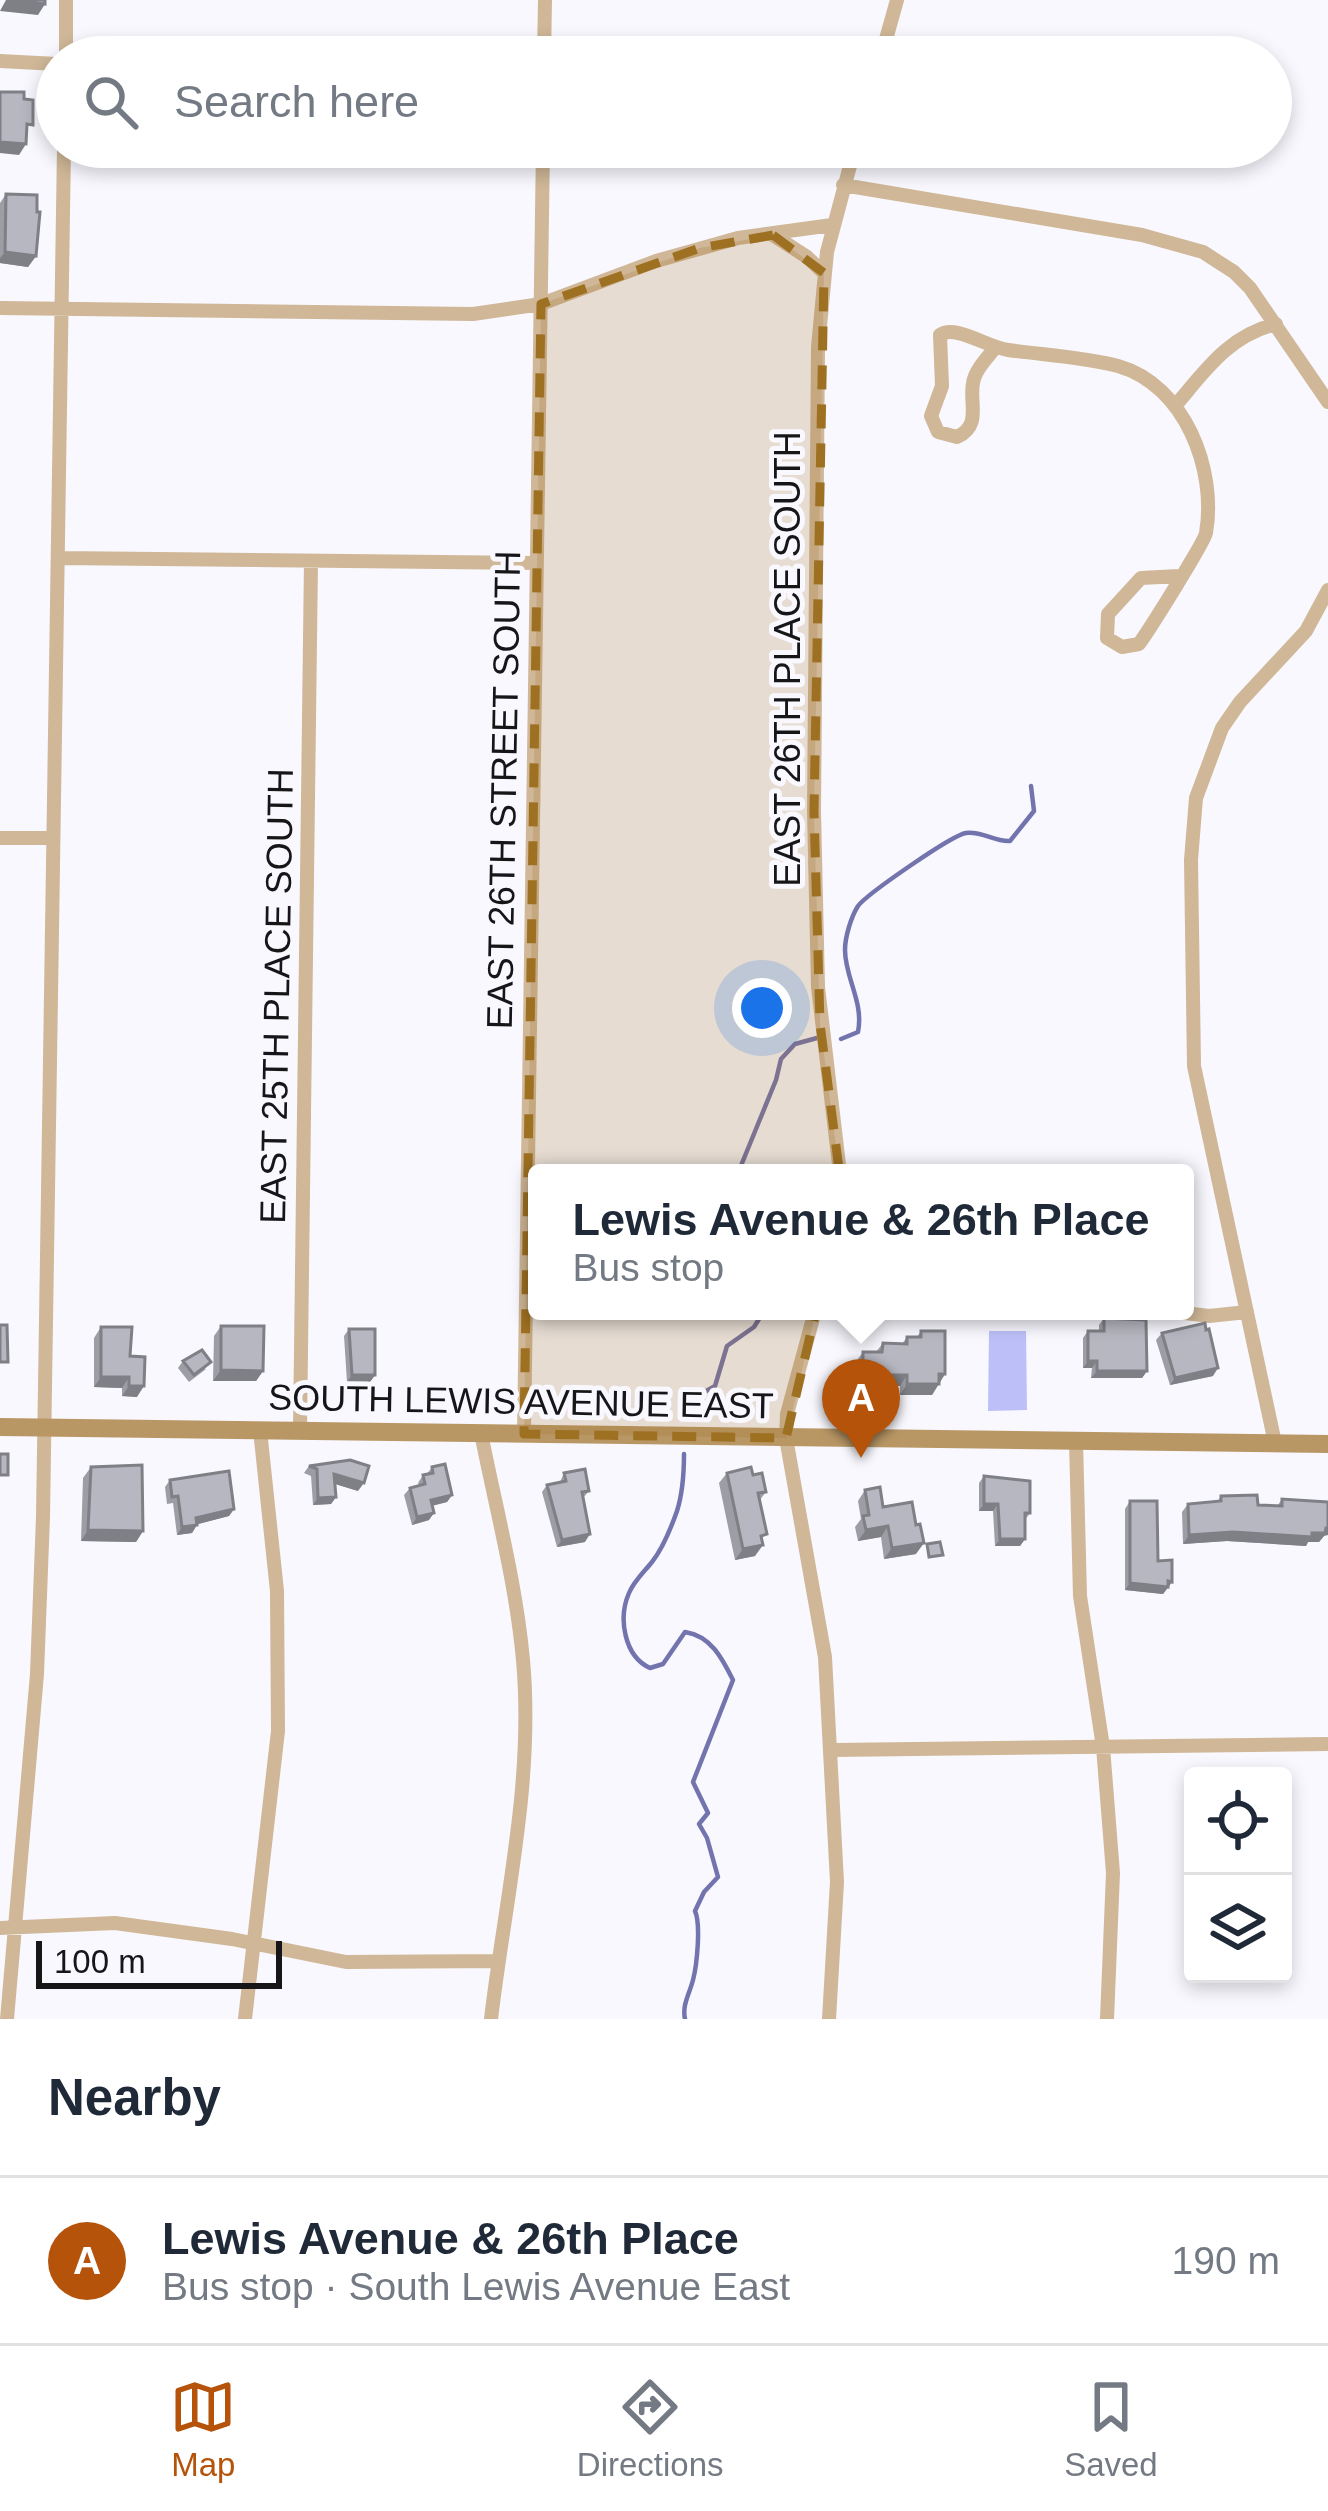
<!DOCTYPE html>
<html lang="en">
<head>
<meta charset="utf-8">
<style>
	:root { --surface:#fff; --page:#f2f2f3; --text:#1f2937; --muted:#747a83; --line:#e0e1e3; --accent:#b45309 }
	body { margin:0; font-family:Helvetica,sans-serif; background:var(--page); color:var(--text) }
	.controls { position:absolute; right:36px; bottom:36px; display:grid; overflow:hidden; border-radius:12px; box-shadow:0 6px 18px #0003 }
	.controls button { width:108px; height:108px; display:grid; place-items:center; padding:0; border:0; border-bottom:3px solid var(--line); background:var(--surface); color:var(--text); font:60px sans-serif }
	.scale { position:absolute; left:36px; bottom:30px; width:246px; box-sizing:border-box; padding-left:12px; border:6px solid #161619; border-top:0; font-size:33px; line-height:42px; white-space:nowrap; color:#161619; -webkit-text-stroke:9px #f8f8fe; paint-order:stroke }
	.you { position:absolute; left:762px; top:1008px; width:42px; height:42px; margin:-30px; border:9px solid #fff; border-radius:50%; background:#1a73e8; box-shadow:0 0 0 18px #1a73e833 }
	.badge { display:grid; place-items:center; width:78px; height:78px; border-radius:50%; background:var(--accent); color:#fff; font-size:39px; font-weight:700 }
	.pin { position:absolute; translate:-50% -99px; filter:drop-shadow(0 3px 6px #0008) }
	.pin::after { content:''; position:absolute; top:63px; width:42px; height:36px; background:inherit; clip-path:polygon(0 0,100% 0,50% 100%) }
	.popup { position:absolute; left:528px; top:1164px; width:666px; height:156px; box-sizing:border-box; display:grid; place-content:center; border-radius:12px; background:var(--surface); filter:drop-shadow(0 3px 9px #0005); font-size:39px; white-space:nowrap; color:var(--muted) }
	.popup b { font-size:45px; color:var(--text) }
	.popup::after { content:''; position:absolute; left:50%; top:100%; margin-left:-24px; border:24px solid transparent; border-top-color:var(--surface) }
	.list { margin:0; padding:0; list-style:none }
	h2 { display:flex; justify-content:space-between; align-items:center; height:156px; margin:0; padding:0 48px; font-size:51px }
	h2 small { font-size:39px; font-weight:400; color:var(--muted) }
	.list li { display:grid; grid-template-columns:78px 1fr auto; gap:36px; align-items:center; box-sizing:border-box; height:168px; padding:0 48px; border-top:3px solid var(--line) }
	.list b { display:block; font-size:45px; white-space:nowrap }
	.list p { margin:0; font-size:39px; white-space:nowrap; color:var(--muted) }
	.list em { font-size:39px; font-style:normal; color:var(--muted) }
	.icon { flex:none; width:66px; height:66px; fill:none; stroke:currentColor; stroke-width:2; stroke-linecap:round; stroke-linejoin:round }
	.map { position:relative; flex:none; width:1328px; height:2019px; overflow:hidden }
	.search { position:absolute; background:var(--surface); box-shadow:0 6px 18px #0003; left:36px; right:36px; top:36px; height:132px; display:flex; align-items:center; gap:30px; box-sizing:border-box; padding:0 42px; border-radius:66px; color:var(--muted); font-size:45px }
	.sheet { height:324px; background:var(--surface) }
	nav { display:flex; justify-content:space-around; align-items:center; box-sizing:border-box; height:168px; border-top:3px solid var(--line); background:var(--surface); font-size:33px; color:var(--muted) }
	nav a { display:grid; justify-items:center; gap:6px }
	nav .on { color:var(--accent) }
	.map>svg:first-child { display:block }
</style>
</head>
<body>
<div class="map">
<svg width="1328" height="2019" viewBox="0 0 1328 2019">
	<rect width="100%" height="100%" fill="#f8f8fe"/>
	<!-- pitch -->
	<path fill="#bdc0f8" d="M989,1331H1026L1027,1410L988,1411Z"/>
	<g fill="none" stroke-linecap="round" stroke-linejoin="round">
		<!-- stream -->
		<path stroke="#7374ad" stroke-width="4.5" d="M841,1039L858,1032C864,1002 845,978 845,950C845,937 851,917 858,906C867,894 952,835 966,833C983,831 994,842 1010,841L1034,811L1031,786
			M738,1173L776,1080L781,1059L795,1044L817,1038
			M682,1414L685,1403L715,1386L727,1346L754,1327L764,1311
			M684,1454C684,1474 683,1492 677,1511C671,1528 663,1548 652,1562C644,1572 634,1581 629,1593C618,1618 624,1656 650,1668L663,1664L685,1632C711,1636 722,1658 733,1680L693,1782L708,1813L699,1824L707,1838L718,1877L704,1892L695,1911C701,1924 697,1965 693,1980C689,1995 682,2005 685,2019"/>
		<!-- street -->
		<path stroke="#cfb797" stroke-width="14" d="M66,57V0
			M544,57L545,0
			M881,57L897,0
			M0,61L57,64
			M843,185L1142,235L1203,252L1234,272L1250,288L1328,402
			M773,235L807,257L824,273
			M0,308L473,314L541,304L656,261L738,238L832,225
			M995,348C987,358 975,370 973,383C969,404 982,425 957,437L938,432L931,416L942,386L940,335C955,324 987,347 1008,350C1044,355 1083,357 1118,366C1185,385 1217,470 1206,533C1204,543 1149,630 1139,644L1122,647L1107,638L1108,614L1141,578L1179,576
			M1175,406C1205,371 1228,336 1276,324
			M58,558L537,563
			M0,838H53
			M840,1173L818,987L814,811L818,347L827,252L855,147
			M815,1311L787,1414L786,1438L825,1657L837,1882L829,2019
			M1169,1311L1209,1316L1247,1312
			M300,1430L311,561
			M481,1433C496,1509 516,1583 523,1660C534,1782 505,1900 491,2019
			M524,1434L543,147
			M1076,1441L1080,1596L1103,1747L1113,1873L1107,2019
			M1275,1443L1194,1066L1191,860L1196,798L1222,728L1240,702L1306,631L1328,590
			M832,1750L1328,1744
			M0,1928L115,1923L232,1939L346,1962L498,1961
			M7,2019L37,1674L43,1517L64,147
			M245,2019L278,1731L277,1591L260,1430"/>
		<!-- secondary -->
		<path stroke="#b99765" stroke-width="18" d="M0,1427L1328,1444"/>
	</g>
	<!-- wall -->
	<path fill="#9d9da5" d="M6,194L36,256L28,267L0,263V203Z
		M1104,1318L1147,1371L1142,1378H1091L1092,1368H1083V1338L1088,1331H1099V1325Z
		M221,1326L263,1371L256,1381H213L214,1336Z
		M101,1327L130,1356L137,1397L122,1396V1388L94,1387V1338Z
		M349,1329L375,1375L370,1382H347L344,1336Z
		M921,1331L945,1374L932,1395H900V1386L855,1385V1363L863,1352H876L883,1343L902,1344L907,1337H917Z
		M1162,1333L1213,1376L1170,1385L1156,1340Z
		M183,1361L206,1369L189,1382L178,1368Z
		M309,1466L358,1491L335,1484L336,1497L331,1504L313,1505L311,1476L304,1473Z
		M91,1467L143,1531L136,1542L81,1541L83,1478Z
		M432,1467L452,1495L447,1502L432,1506L429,1520L412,1525L404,1495L410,1488L419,1485L418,1483L423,1475L427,1474Z
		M564,1473L589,1491L583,1498L585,1542L557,1547L542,1492L547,1485L560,1482Z
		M727,1473L753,1475L766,1492L759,1501L762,1541L755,1556L735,1560L719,1483Z
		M984,1476L1030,1513L1025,1520V1539L1020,1546H995L993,1511H979V1483Z
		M170,1480L234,1509L229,1516L197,1524L192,1533L177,1535L173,1503L167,1504L165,1487Z
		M865,1490L883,1507L916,1554L884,1559L881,1537L858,1541L855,1527L861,1519L858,1501Z
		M1221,1496L1258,1505H1278L1282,1499L1324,1536L1319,1542H1308L1306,1546L1227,1541L1183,1544L1182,1512L1188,1504L1218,1501Z
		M1130,1501L1158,1561L1172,1582L1163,1594L1125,1590V1509Z"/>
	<!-- shaded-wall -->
	<path fill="#7f8086" d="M6,0L45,4L38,15L0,11Z
		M0,142L26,144L19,155L0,153Z
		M5,252L36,256L28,267L0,263V258Z
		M1088,1361H1097L1092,1368H1083Z
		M1218,1368L1213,1376L1170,1385L1175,1378Z
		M221,1370L263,1371L256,1381H213Z
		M1097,1371H1147L1142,1378H1091Z
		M939,1374H945L932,1395H900L907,1384Z
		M352,1375H375L370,1382H347Z
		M863,1375H907L900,1386L855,1385Z
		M101,1377H129L122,1388L94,1387Z
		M129,1386H144L137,1397L122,1396Z
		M334,1474L364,1483L358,1491L329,1482Z
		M452,1495L447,1502L426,1507L431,1500Z
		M336,1497L331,1504L313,1505L318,1498Z
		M984,1504H998L993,1511H979Z
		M234,1509L229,1516L191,1526L196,1518Z
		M434,1513L429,1520L412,1525L417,1517Z
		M197,1525L192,1533L177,1535L182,1527Z
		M888,1526L881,1537L858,1541L866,1530Z
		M1328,1528V1535L1324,1536L1319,1542H1308L1306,1546L1227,1541L1183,1544L1189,1535L1233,1532L1312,1533Z
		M88,1530L143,1531L136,1542L81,1541Z
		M590,1534L585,1542L557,1547L562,1540Z
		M1000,1539H1025L1020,1546H995Z
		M924,1543L916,1554L884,1559L892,1548Z
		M763,1545L755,1556L735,1560L743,1549Z
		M1172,1582L1163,1594L1125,1590L1130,1583Z"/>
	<!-- building -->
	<path fill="#b6b7c0" stroke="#7f8086" stroke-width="3" d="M6,0H45V4Z
		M0,92H24V99L33,100V125L27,124L26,144L0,142Z
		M6,194L37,195V212H40L36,256L5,252Z
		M1104,1318L1146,1320L1147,1371H1097V1361H1088V1331H1104Z
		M1205,1323L1206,1330L1209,1329L1218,1368L1175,1378L1162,1333Z
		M0,1325H7L8,1362H0Z
		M221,1326H264L263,1371L221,1370Z
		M101,1327H132L130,1356L145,1357L144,1386H129V1377H101Z
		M349,1329H375V1375H352Z
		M921,1331H945V1374H939V1384H907V1375H863V1352H882L883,1343L907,1344V1337H921Z
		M202,1350L211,1362L194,1375L183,1361Z
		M0,1454H8V1475H0Z
		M350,1460L369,1466L364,1483L334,1474L336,1497L318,1498L317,1469L309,1466Z
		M445,1464L452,1495L431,1500L434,1513L417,1517L410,1488L425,1484L423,1475L433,1473L432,1467Z
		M142,1465L143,1531L88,1530L91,1467Z
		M751,1467L753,1475L762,1473L766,1492L758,1493L767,1534L761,1536L763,1545L743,1549L727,1473Z
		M585,1469L589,1491L582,1492L590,1534L562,1540L547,1485L566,1481L564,1473Z
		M229,1471L234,1509L196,1518L197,1525L182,1527L178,1496L172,1497L170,1480Z
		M984,1476L1030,1481V1513H1025V1539H1000L998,1504H984Z
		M880,1487L883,1507L912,1502L916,1525L920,1524L924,1543L892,1548L888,1526L866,1530L863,1516L869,1515L865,1490Z
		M1257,1495L1258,1505L1282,1506V1499L1328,1502V1528H1326L1325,1533H1312V1537L1233,1532L1189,1535L1188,1504L1221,1501V1496Z
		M1130,1501H1157L1158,1561L1172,1560V1582L1168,1581V1587L1130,1583Z
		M940,1542L943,1555L929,1557L927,1544Z"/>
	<!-- marked area -->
	<path fill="#9e7022" fill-opacity="0.2" stroke="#9e7022" stroke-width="9" stroke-dasharray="24 15" stroke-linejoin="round" d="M773,235L824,273L814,811L820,1024L841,1184L834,1234L786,1438L524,1434L541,304L700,248Z"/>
	<g text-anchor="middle" stroke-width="10" stroke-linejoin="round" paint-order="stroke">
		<!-- street labels -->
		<g font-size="36" fill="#161619" stroke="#f8f8fe">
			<text transform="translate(787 659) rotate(-90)" y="13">EAST 26TH PLACE SOUTH</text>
			<text transform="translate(503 790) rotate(-89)" y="13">EAST 26TH STREET SOUTH</text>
			<text transform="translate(276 996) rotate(-89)" y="13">EAST 25TH PLACE SOUTH</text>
			<text transform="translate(521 1401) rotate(1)" y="13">SOUTH LEWIS AVENUE EAST</text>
		</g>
	</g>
</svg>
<div class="controls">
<button><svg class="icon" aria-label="locate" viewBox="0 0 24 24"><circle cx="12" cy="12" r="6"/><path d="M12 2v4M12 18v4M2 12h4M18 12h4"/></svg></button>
<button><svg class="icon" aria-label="layers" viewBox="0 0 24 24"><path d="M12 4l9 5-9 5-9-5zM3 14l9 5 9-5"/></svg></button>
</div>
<div class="scale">100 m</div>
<div class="you"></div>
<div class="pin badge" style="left:861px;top:1458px">A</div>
<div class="popup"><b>Lewis Avenue &amp; 26th Place</b>Bus stop</div>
<div class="search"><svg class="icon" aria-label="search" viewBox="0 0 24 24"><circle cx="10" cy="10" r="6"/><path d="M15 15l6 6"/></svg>Search here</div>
</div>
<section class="sheet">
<h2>Nearby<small></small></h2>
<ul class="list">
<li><span class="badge">A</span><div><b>Lewis Avenue &amp; 26th Place</b><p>Bus stop · South Lewis Avenue East</p></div><em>190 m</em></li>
</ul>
</section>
<nav>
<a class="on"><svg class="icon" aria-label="map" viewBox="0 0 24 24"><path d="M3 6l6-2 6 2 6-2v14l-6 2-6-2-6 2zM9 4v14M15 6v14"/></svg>Map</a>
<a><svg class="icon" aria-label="directions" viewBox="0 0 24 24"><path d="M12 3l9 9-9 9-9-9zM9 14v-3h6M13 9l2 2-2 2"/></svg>Directions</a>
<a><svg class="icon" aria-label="saved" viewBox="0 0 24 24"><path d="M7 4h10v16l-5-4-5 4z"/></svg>Saved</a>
</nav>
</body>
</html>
